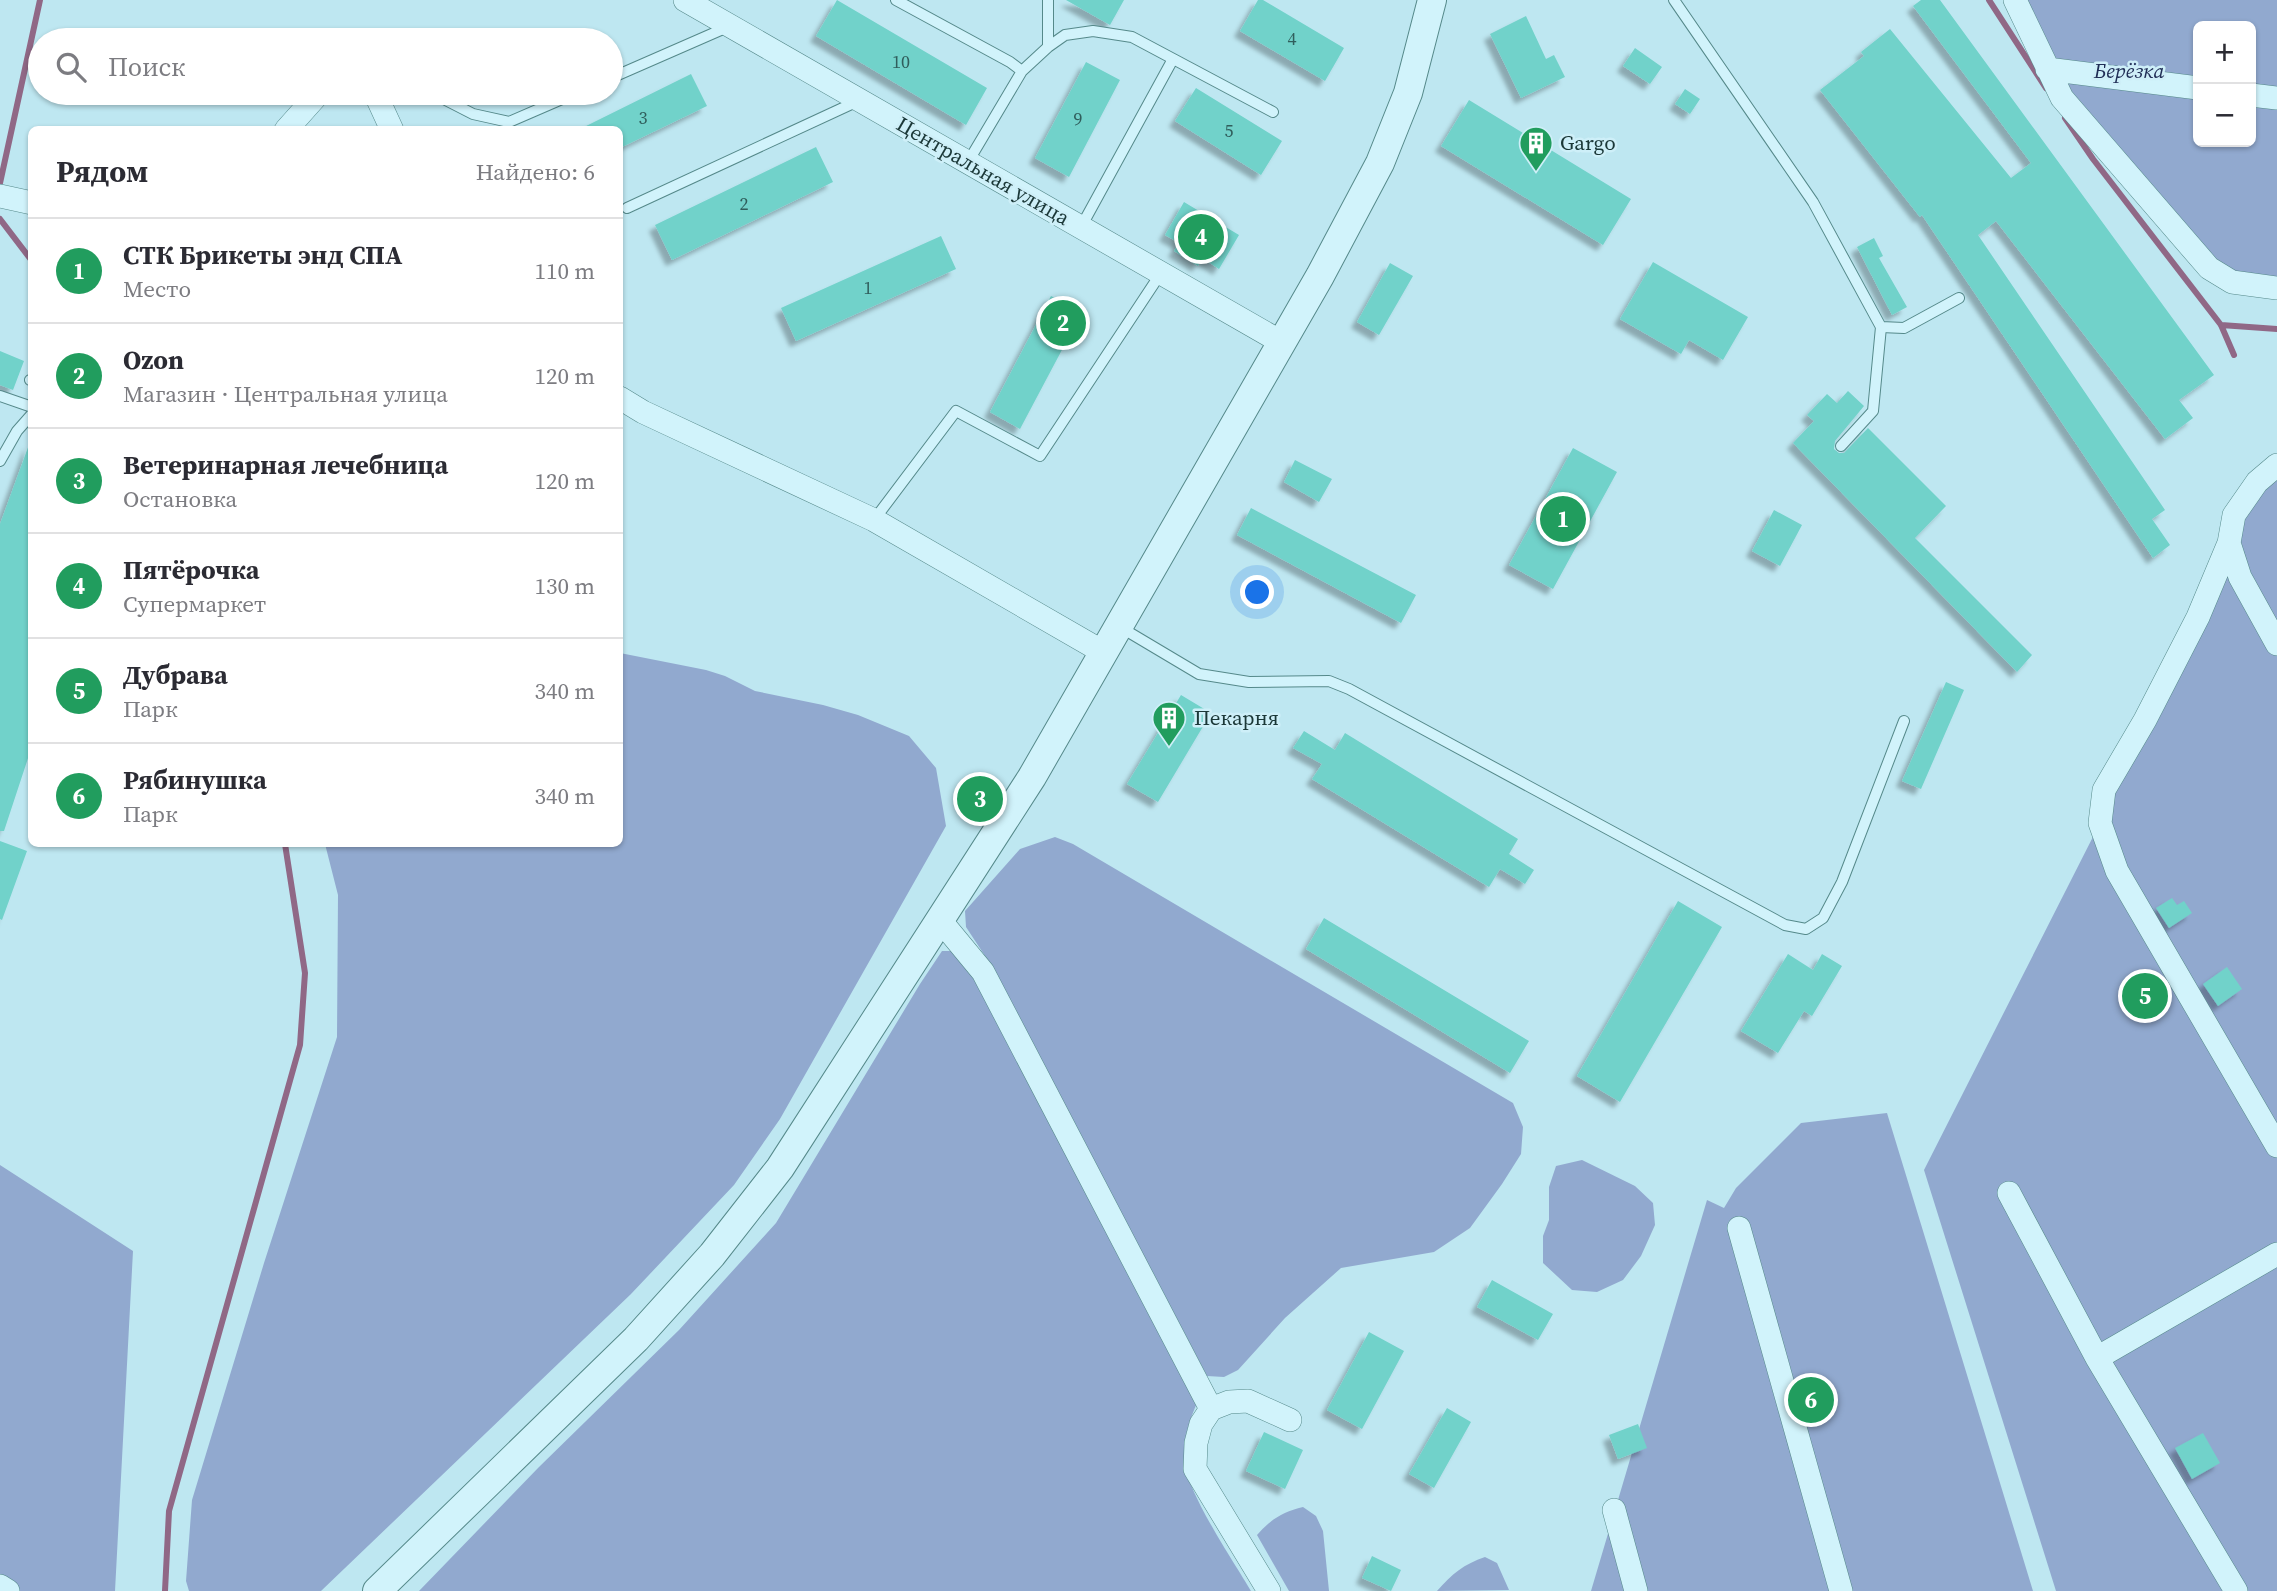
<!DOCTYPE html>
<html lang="ru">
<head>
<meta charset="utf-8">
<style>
	:root { --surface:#fff; --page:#f7f7f7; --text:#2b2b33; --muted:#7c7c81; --line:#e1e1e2; --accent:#219d5e }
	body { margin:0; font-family:"Source Serif 4",serif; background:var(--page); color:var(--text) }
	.controls { position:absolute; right:21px; top:21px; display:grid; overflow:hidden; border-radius:10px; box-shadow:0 2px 5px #0004 }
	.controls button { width:63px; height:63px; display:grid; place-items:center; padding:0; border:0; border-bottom:2px solid var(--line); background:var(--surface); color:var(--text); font:35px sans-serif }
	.you { position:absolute; left:1258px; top:593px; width:24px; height:24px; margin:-18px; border:5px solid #fff; border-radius:50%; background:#1a73e8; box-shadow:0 0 0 10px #1a73e833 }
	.badge { display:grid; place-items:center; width:46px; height:46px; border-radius:50%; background:var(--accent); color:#fff; font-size:23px; font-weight:700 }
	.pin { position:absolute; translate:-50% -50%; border:4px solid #fff; box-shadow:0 2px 7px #0006 }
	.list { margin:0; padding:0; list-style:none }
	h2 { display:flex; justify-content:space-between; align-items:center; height:91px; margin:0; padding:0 28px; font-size:30px }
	h2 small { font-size:23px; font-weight:400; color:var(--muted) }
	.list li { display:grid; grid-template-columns:46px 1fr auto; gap:21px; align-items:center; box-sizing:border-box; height:105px; padding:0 28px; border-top:2px solid var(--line) }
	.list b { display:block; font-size:26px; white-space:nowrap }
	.list p { margin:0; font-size:23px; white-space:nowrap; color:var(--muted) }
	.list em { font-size:23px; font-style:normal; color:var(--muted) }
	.icon { flex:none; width:38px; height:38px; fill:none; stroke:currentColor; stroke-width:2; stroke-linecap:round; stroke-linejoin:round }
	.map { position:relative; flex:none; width:2277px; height:1591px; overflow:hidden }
	.search { position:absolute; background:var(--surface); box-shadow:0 2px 5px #0004; left:28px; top:28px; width:595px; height:77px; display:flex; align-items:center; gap:18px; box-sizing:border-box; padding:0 24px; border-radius:38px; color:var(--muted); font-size:26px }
	.panel { position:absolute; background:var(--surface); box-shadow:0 2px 5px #0004; left:28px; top:126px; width:595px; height:721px; border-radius:10px }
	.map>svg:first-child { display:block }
</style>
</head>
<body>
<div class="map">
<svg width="2277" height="1591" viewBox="0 0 2277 1591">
	<defs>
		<filter id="shadow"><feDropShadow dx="-6" dy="6" stdDeviation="2" flood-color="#0004"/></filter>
	</defs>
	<rect width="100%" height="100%" fill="#bee7f1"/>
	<!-- green -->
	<path fill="#91a9cf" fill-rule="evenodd" d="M2015,0H2277V288L2232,282L2062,98ZM2198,26H2251V142H2198Z
		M2277,465V1591H2056L1924,1170L2100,823L2229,543Z
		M620,653L706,670L725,676L755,691L823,705L858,715L909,736L936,768L946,826L780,1119L734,1185L631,1294L321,1591H189L186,1581L192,1500L264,1263L337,1037L338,895L325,844H620Z
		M1055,837L1073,844L1513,1103L1523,1127L1521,1154L1502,1184L1470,1228L1434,1252L1341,1268L1285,1318L1238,1370L1224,1377L1207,1376L991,965L966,927L965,911L1020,849Z
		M942,951H957L979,976L1197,1403C1190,1419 1184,1437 1184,1455C1183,1488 1233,1560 1251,1591H419L539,1467L679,1330L776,1223L920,984Z
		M1887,1113L2033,1591H1591L1707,1200L1724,1208L1736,1188L1801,1123Z
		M1582,1160L1635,1186L1653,1203L1655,1225L1641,1256L1623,1280L1597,1292L1572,1290L1543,1263V1236L1549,1220V1187L1556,1166Z
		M0,1165L133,1251L115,1591H0Z
		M1303,1507L1316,1516L1323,1531L1329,1591H1289L1257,1535C1271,1519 1283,1512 1303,1507Z
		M1485,1557L1497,1563L1509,1590L1437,1591C1452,1574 1464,1564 1485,1557Z"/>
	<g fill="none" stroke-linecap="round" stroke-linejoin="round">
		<!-- stream -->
		<path stroke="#906886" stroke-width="6" d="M1989,0L2046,88
			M2065,118L2093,159L2221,325L2234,355
			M0,183L40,0
			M0,219L32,261
			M2221,325L2277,329
			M165,1591L169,1511L300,1045L305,973L285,844"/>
	</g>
	<!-- building -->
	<path fill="#71d2ca" filter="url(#shadow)" d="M837,0L987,88L966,125L816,36Z
		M1066,0H1124L1110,25Z
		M1258,0H1263L1344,48L1325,81L1240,31Z
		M1921,0H1940L2214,375L2179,400L2193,418L2165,439L1996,221L1978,235L2165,510L2152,519L2170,545L2153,558L1922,215L1920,217L1820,90L1864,56L1861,52L1890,29L2011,178L2031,163L1913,6Z
		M1526,16L1546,59L1554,55L1565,77L1521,98L1490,34Z
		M1635,48L1662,67L1650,84L1623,66Z
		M1086,62L1120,80L1069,177L1035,158Z
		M691,74L707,106L620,148V130H578Z
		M1196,88L1282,141L1261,175L1175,121Z
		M1685,89L1700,99L1690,114L1675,104Z
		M1469,100L1631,199L1603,245L1441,146Z
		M816,147L833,182L672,260L655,225Z
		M1184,202L1239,235L1219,269L1202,258L1198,266L1174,251L1179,243L1165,235Z
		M941,236L956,269L796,341L781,308Z
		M1874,238L1883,256L1879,258L1907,307L1892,315L1857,247Z
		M1653,262L1748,317L1723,360L1689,340L1681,354L1620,319Z
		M1390,263L1413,276L1379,335L1357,322Z
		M1051,296L1082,312L1020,429L990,412Z
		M0,351L24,361L13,390L0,385Z
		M1848,391L1864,406L1835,441L1834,449L1839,453H1844L1868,428L1946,506L1915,538L2032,655L2017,672L1793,443L1814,421L1807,415L1827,394L1837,403Z
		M30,442L32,746L4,831H0V524Z
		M1573,448L1617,472L1553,589L1509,565Z
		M1295,460L1332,479L1319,502L1284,482Z
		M1251,508L1416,595L1401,623L1237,535Z
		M1774,510L1802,525L1780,566L1752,551Z
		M1946,682L1964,690L1921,789L1902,781Z
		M1181,695L1211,713L1158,802L1127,784Z
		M1304,731L1335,750L1345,733L1518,839L1509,854L1534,870L1525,884L1500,869L1489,887L1312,779L1322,764L1293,748Z
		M0,841L27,851L2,920L0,919Z
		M2172,898L2177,905L2184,901L2192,913L2169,928L2156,908Z
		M1678,901L1722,927L1620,1102L1577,1076Z
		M1324,918L1529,1041L1510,1073L1306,949Z
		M1788,954L1813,970L1822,954L1842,966L1812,1016L1804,1011L1778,1053L1741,1031Z
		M2227,967L2242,989L2218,1006L2203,984Z
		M1492,1280L1553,1314L1538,1340L1477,1307Z
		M1369,1332L1404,1351L1362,1429L1327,1410Z
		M1447,1408L1471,1422L1434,1488L1409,1474Z
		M1638,1424L1647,1448L1618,1459L1609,1435Z
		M1264,1432L1303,1450L1285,1489L1246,1471Z
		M2203,1433L2220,1463L2192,1479L2175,1448Z
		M1372,1556L1401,1570L1391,1591L1362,1578Z"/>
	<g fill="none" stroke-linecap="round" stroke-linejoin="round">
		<defs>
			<path id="service" d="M896,0L1010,62L1022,71L1048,47L1065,35L1093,31L1132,37L1273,112
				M1674,0L1813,202L1881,327L1904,328L1959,298
				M1048,47V0
				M611,78L730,26
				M432,93L473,114L509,122L576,93
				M968,162L1022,71
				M627,208L858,101
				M1081,227L1173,59
				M30,380L32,381
				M0,396L32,407
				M1841,446L1873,411L1881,327
				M0,461L17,431L32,414
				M874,520L956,411L1040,456L1161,273
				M1120,627L1199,674L1249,682L1329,681L1349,689L1785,925L1806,929L1823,918L1842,882L1904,721"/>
			<path id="minor" d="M685,0L1281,342
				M2015,0L2062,98L2209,268L2232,282L2277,288
				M2047,69L2198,88
				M375,93L392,130
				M2251,95L2277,98
				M286,130L319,93
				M0,196L32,203
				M620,398L643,412L874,520L1103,652
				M2277,465L2257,482L2234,515L2229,543L2198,617L2145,720L2104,790L2100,823L2117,871L2277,1146
				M2229,543L2240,577L2277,644
				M940,920L983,972L1211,1409
				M2009,1193L2097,1358L2236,1591
				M1739,1228L1841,1591
				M2097,1358L2277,1254
				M1614,1510L1636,1591
				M0,1586L8,1591
				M1269,1591L1195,1469L1196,1443L1201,1424L1211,1409L1229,1402L1248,1401L1290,1420"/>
			<path id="tertiary" d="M377,1591L636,1339L712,1255L780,1168L1032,777L1320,276L1380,163L1408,93L1432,0"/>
		</defs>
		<!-- service casing -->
		<use href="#service" stroke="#55898a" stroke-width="12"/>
		<!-- minor casing -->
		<use href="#minor" stroke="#55898a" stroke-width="24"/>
		<!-- tertiary casing -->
		<use href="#tertiary" stroke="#55898a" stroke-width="30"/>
		<!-- service -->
		<use href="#service" stroke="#d1f3fb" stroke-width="10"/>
		<!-- minor -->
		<use href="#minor" stroke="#d1f3fb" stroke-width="23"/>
		<!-- tertiary -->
		<use href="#tertiary" stroke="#d1f3fb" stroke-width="28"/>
	</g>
	<!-- icons -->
	<defs>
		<symbol id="building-pin" viewBox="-11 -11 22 30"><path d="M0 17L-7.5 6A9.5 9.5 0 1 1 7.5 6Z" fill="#219d5e" stroke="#ceeff8"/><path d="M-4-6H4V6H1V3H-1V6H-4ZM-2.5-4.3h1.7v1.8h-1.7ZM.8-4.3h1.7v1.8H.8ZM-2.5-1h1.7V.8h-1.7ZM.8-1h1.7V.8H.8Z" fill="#fff"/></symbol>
	</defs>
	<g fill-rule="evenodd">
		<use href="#building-pin" x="1517" y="124" width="38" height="52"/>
		<use href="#building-pin" x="1150" y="699" width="38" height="52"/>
	</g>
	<g text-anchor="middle" stroke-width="5" stroke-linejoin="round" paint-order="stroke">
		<!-- number labels -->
		<g font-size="18" fill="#305e5c">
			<text x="1292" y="45">4</text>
			<text x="901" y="68">10</text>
			<text x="643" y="124">3</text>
			<text x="1078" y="125">9</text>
			<text x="1229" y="137">5</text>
			<text x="744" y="210">2</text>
			<text x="868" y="294">1</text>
		</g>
		<!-- park labels -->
		<g font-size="21" font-style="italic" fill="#202e56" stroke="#ceeff8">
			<text x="2129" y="78">Берёзка</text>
		</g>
		<!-- poi labels -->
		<g font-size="21" fill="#1b3838" stroke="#ceeff8" text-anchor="start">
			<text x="1560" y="150">Gargo</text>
			<text x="1194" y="725">Пекарня</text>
		</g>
		<!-- street labels -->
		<g font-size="21" fill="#1b3838" stroke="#ceeff8">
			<text transform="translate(983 171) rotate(30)" y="7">Центральная улица</text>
		</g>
	</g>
</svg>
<div class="controls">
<button>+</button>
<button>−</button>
</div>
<div class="you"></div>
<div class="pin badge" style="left:1563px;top:519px">1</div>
<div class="pin badge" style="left:1063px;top:323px">2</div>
<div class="pin badge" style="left:980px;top:799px">3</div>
<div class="pin badge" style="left:1201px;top:237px">4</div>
<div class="pin badge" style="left:2145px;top:996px">5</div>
<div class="pin badge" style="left:1811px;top:1400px">6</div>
<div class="search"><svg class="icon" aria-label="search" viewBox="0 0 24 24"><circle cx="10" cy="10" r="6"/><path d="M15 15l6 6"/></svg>Поиск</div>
<section class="panel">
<h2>Рядом<small>Найдено: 6</small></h2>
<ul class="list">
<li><span class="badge">1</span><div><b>СТК Брикеты энд СПА</b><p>Место</p></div><em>110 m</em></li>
<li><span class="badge">2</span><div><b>Ozon</b><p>Магазин · Центральная улица</p></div><em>120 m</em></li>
<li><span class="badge">3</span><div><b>Ветеринарная лечебница</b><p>Остановка</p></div><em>120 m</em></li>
<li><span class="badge">4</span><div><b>Пятёрочка</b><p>Супермаркет</p></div><em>130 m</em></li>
<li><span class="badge">5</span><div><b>Дубрава</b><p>Парк</p></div><em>340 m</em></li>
<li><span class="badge">6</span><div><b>Рябинушка</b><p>Парк</p></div><em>340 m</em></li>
</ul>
</section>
</div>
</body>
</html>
